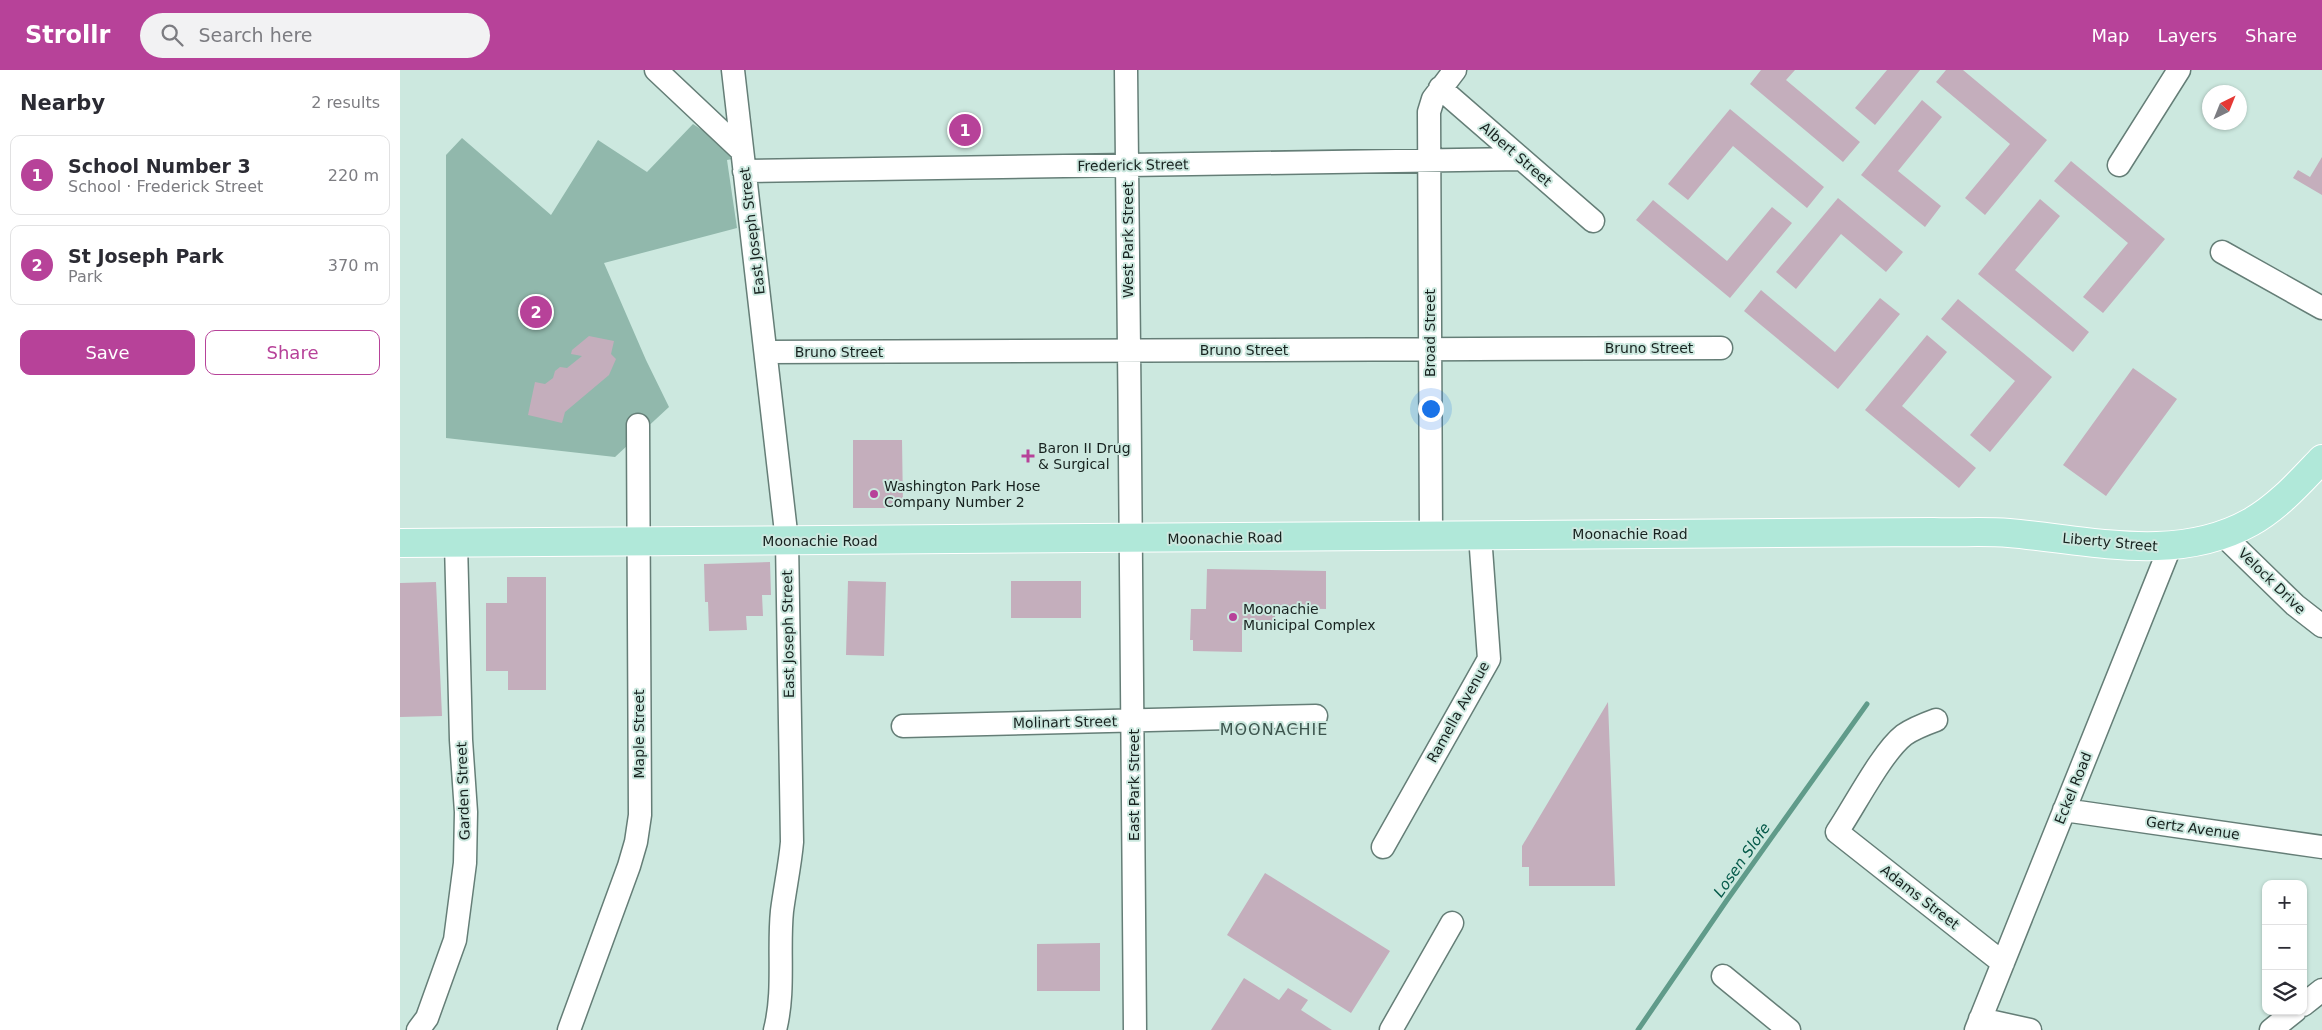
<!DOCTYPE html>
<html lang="en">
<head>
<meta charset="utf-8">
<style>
	:root { --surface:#fff; --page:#f2f2f3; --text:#2b2b33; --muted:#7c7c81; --line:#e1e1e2; --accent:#b74299 }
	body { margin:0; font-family:"DejaVu Sans",sans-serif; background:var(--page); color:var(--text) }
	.controls { position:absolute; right:15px; bottom:15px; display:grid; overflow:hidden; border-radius:10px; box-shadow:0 1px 4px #0004 }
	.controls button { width:45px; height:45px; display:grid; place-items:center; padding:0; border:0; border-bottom:1px solid var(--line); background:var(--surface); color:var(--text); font:25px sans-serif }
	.compass { position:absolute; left:1802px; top:15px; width:45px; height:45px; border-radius:50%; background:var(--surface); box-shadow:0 1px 4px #0004; rotate:43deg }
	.you { position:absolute; left:1030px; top:338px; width:18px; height:18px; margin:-12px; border:4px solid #fff; border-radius:50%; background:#1a73e8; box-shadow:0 0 0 8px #1a73e833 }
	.badge { display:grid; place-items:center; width:32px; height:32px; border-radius:50%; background:var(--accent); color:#fff; font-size:16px; font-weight:700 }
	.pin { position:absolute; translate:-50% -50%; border:2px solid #fff; box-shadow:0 1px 5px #0006 }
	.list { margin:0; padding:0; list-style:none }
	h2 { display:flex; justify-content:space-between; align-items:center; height:65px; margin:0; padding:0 20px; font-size:21px }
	h2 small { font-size:16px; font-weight:400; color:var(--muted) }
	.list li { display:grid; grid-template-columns:32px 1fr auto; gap:15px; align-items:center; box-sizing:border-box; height:80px; margin:0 10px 10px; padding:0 10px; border:1px solid var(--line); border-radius:10px }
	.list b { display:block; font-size:19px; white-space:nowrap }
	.list p { margin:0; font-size:16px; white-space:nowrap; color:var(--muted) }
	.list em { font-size:16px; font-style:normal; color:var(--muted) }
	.actions { display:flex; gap:10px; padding:15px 20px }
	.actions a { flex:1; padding:11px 0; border:1px solid var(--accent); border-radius:10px; text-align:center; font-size:18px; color:var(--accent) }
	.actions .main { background:var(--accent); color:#fff }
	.icon { flex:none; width:28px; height:28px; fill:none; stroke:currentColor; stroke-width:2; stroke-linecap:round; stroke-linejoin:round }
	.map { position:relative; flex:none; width:1922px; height:960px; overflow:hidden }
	header { display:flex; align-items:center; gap:30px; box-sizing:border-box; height:70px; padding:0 25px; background:var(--accent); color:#fff }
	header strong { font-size:24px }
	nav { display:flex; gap:28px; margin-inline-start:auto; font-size:18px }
	.search { width:350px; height:45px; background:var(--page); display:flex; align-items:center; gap:12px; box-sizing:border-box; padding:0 18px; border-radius:28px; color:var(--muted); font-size:19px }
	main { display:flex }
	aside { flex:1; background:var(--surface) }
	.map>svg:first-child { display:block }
</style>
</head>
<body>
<header>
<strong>Strollr</strong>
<div class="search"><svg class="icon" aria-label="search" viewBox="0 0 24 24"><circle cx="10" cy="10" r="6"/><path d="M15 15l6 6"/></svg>Search here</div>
<nav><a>Map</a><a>Layers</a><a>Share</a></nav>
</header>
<main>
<aside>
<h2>Nearby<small>2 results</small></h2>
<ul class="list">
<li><span class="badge">1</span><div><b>School Number 3</b><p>School · Frederick Street</p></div><em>220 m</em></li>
<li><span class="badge">2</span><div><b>St Joseph Park</b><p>Park</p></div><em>370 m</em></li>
</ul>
<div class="actions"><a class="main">Save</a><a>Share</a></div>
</aside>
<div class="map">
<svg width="1922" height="960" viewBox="0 0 1922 960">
	<rect width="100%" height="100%" fill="#cce8df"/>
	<!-- green -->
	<path fill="#91b8ac" d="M293,54L343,87L327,90L337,158L204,193L246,290L269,337L215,387L46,368V85L62,68L151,145L198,70L247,102Z"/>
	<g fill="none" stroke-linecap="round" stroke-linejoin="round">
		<!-- stream -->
		<path stroke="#609b8a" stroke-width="5" d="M1238,960L1327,830L1467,634"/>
	</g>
	<!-- building -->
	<path fill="#c4aebc" d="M1361,0H1395L1386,10L1460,72L1443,92L1350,14Z
		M1487,0H1520L1475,55L1455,38Z
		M1546,0H1563L1647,70L1585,145L1565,128L1610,74L1536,12Z
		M1522,30L1542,47L1498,101L1541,136L1525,157L1461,105Z
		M1330,39L1424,117L1407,138L1333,76L1288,130L1268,114Z
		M1922,87V125L1893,108L1898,100L1910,107Z
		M1671,91L1765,169L1703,243L1683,227L1728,173L1654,111Z
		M1438,128L1503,182L1486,202L1441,164L1396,219L1376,202Z
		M1640,129L1660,146L1615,200L1689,262L1673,282L1578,204Z
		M1253,130L1327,191L1372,137L1392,153L1330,228L1236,150Z
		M1361,220L1435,282L1480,228L1500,244L1438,319L1344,241Z
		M1558,229L1652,307L1590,382L1570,365L1615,311L1541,249Z
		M1527,265L1547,282L1502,336L1576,398L1559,418L1465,340Z
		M189,266L214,271L211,284L216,289L209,305L165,342L162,353L128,345L135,312L145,314L153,308L155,301L160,297L167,298L182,286L171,284L172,280Z
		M1733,298L1777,329L1706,426L1663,395Z
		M453,370H502L503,438H453Z
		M370,492L371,525H362L363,546H346L347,560L309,561L308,532H305L304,494Z
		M807,499L926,501V539L875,538V556L842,555V582L793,581V570H790L791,539H806Z
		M107,507H146V620H108V601H86V533H107Z
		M448,511L486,512L484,586L446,585Z
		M611,511H681V548H611Z
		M36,512L42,646L0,647V513Z
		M1208,632L1215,816H1129V797H1122V776Z
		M865,803L990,881L951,943L827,865Z
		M700,873V921H637V874Z
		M844,908L879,930L888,918L908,930L901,940L932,960H811Z"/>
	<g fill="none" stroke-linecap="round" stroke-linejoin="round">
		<defs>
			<path id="minor" d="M256,0L342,81
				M333,0L387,471L392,772C390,795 385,818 382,841C378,880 385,921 375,960
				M726,0C729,320 734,640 735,960
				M1040,18L1193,151
				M1719,95L1779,0
				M344,101L1121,89
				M1822,182L1922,238
				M366,282L1321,278
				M1823,465L1895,535L1922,556
				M1031,466L1029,42L1033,29L1055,0
				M1536,650C1525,654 1514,658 1504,665C1482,682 1454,737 1437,762L1603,893
				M503,656L916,646
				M1664,740L1922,777
				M983,777L1089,589L1080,465
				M1323,906L1389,960
				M1903,935L1922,920
				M1580,949L1630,960
				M18,960L27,948L55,870L65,793L66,742L61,670L56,473
				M169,960L229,796L236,772L240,745L238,355
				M991,960L1052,853
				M1576,960L1770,477
				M1871,960L1895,941"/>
			<path id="major" d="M0,473L1533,462C1558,463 1584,461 1609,463C1690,470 1776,494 1851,452C1879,436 1900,412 1922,389"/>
		</defs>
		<!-- minor casing -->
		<use href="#minor" stroke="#657e77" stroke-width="25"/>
		<!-- major casing -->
		<use href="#major" stroke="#fff" stroke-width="30"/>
		<!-- minor -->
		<use href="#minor" stroke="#fff" stroke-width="22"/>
		<!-- major -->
		<use href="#major" stroke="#b0e8d9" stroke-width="28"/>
	</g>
	<!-- markers -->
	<g fill="#b74299" stroke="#cce8df" stroke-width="2">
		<path d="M625.5 378.5h5v5h5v5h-5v5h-5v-5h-5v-5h5z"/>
		<circle cx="474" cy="424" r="5"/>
		<circle cx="833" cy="547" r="5"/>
	</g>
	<g text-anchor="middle" stroke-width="4" stroke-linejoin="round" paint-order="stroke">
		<!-- street labels -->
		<g font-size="14" fill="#17221f" stroke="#cce8df">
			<text transform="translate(1116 84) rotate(41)" y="5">Albert Street</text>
			<text transform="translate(733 95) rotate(-1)" y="5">Frederick Street</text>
			<text transform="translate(352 161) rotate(-97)" y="5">East Joseph Street</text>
			<text transform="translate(728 170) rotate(-90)" y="5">West Park Street</text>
			<text transform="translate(1030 263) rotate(-90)" y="5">Broad Street</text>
			<text x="1249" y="283">Bruno Street</text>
			<text x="844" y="285">Bruno Street</text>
			<text x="439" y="287">Bruno Street</text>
			<text x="1230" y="469">Moonachie Road</text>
			<text transform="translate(825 468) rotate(-1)" y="5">Moonachie Road</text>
			<text x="420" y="476">Moonachie Road</text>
			<text transform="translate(1710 472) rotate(5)" y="5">Liberty Street</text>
			<text transform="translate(1872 511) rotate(44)" y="5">Velock Drive</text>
			<text transform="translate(388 564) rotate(-91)" y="5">East Joseph Street</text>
			<text transform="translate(1058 642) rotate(-61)" y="5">Ramella Avenue</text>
			<text transform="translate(665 652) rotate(-1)" y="5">Molinart Street</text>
			<text transform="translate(239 664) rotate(-90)" y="5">Maple Street</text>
			<text transform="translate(734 715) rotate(-90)" y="5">East Park Street</text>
			<text transform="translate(1673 718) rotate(-68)" y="5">Eckel Road</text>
			<text transform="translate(63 721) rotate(-92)" y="5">Garden Street</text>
			<text transform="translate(1793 758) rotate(8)" y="5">Gertz Avenue</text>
			<text transform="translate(1520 827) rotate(38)" y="5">Adams Street</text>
		</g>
		<!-- poi labels -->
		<g font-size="14" fill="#17221f" stroke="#cce8df" text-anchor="start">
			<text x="638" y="383">Baron II Drug<tspan x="638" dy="16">&amp; Surgical</tspan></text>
			<text x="484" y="421">Washington Park Hose<tspan x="484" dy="16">Company Number 2</tspan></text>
			<text x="843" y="544">Moonachie<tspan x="843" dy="16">Municipal Complex</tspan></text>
		</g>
		<!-- water labels -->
		<g font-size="15" font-style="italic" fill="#065a4a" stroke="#cce8df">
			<text transform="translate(1342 790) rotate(-55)" y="5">Losen Slofe</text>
		</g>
		<!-- quarter labels -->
		<g font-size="16" letter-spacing="1" fill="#3d554e" stroke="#cce8df">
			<text x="874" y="665">MOONACHIE</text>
		</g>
	</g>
</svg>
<div class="controls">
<button>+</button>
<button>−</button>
<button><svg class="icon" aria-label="layers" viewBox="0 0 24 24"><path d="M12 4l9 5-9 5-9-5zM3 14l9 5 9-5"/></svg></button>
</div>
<svg class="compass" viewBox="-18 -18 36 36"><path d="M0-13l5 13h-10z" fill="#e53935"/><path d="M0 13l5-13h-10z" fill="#7c7c81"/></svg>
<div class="you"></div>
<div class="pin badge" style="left:565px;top:60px">1</div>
<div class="pin badge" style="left:136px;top:242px">2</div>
</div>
</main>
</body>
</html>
